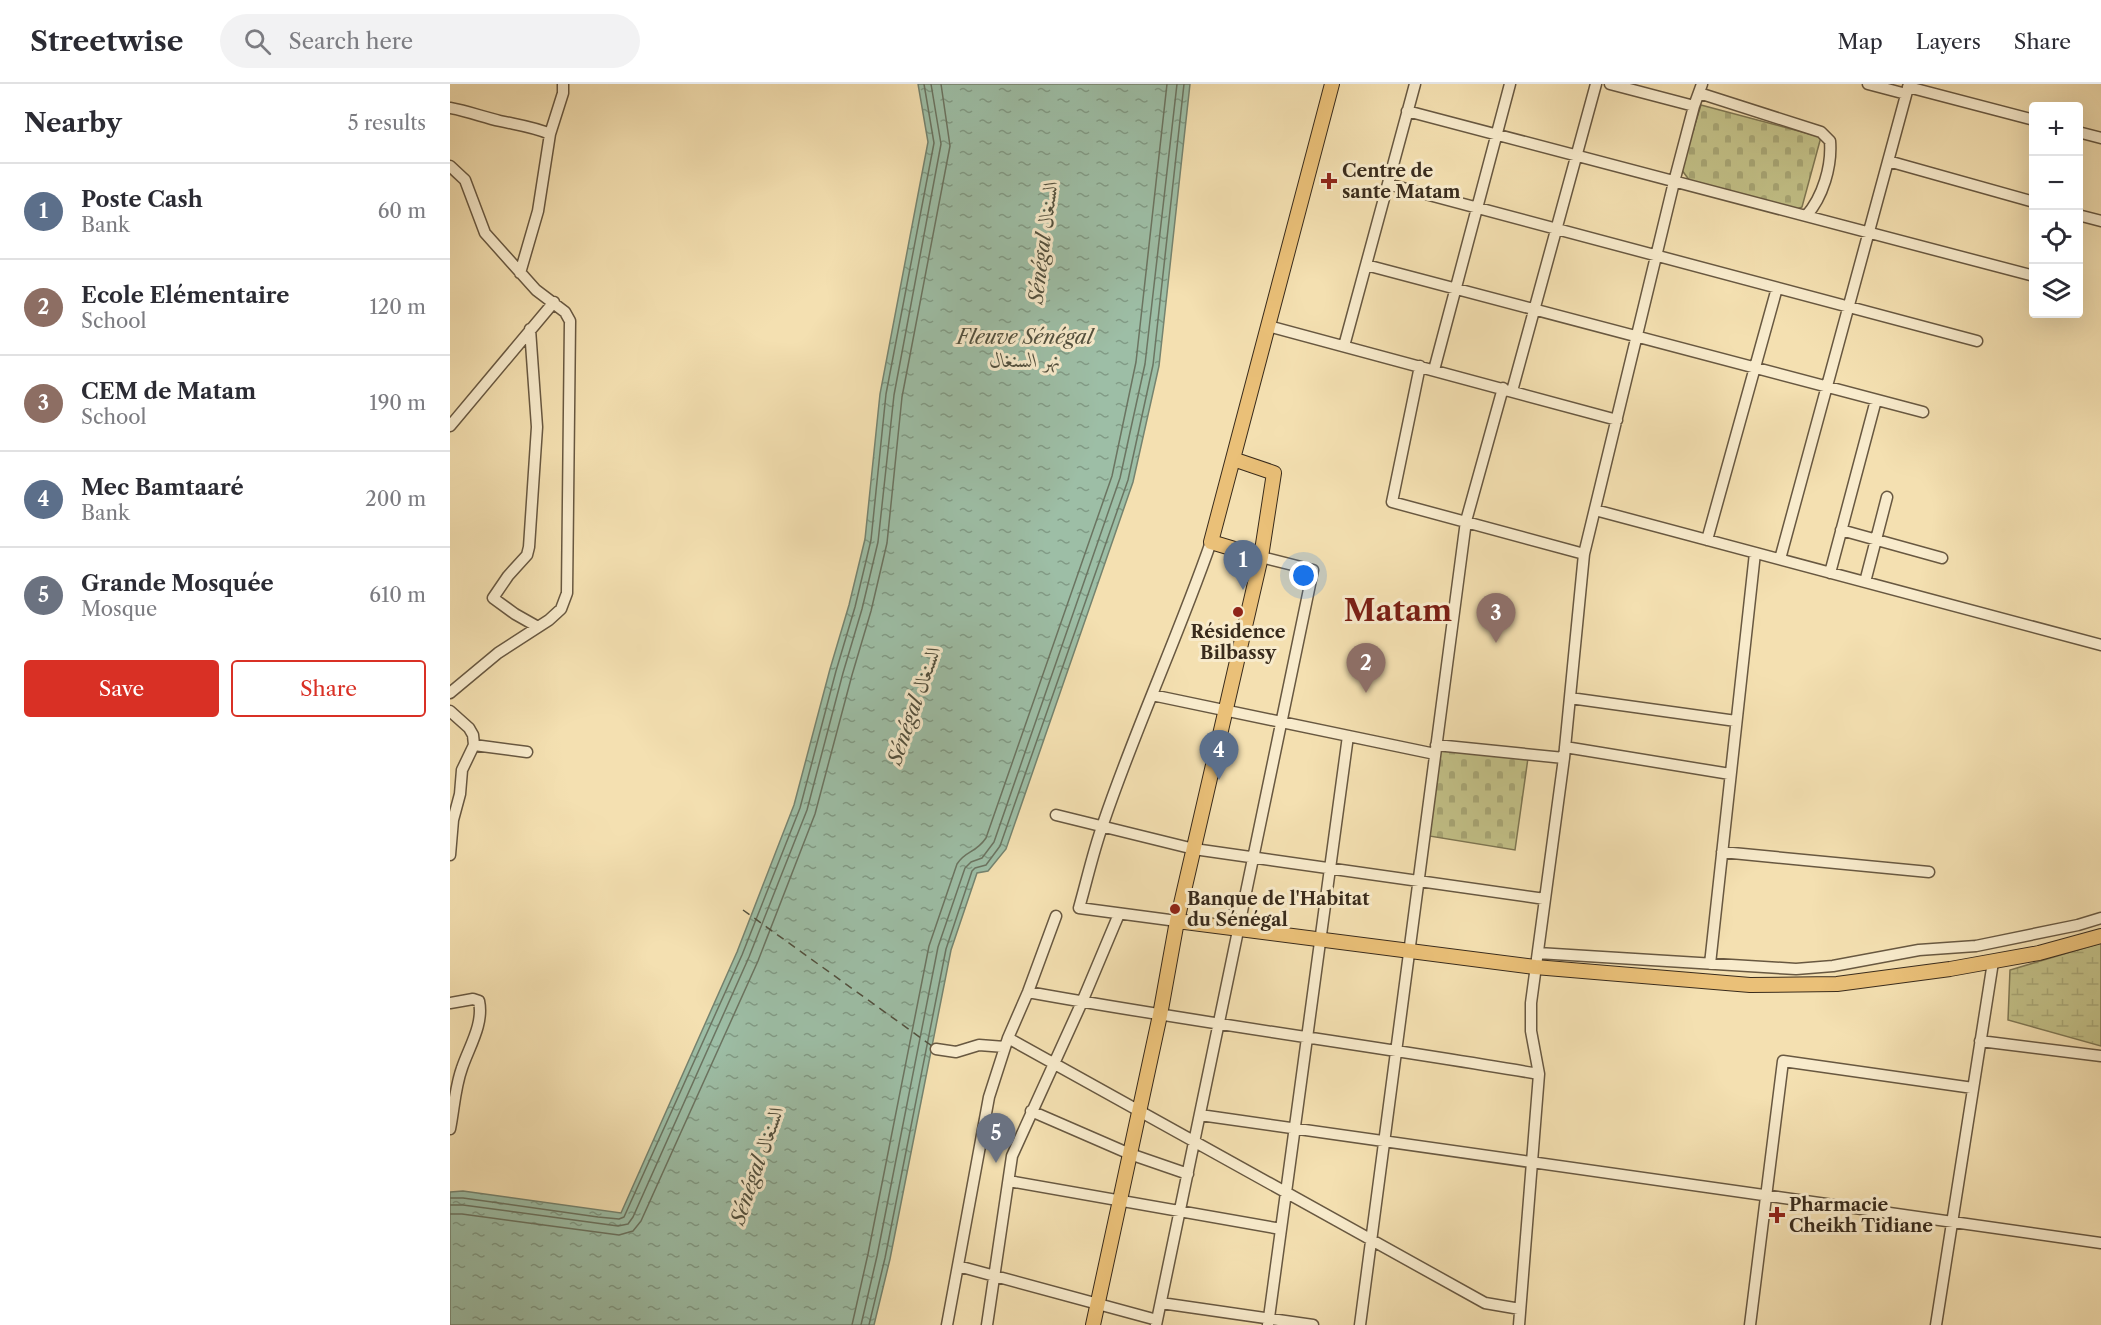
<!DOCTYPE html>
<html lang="en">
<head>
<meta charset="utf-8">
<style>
	:root { --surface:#fff; --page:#f2f2f3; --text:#2b2b33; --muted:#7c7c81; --line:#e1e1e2; --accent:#d93025 }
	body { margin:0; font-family:"Libre Caslon Text",Amiri,serif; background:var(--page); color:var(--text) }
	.controls { position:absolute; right:18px; top:18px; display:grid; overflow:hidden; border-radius:6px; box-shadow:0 6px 24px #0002 }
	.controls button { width:54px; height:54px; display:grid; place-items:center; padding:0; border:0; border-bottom:2px solid var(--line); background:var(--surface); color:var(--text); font:30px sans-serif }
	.you { position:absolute; left:854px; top:492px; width:21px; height:21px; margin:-15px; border:4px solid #fff; border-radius:50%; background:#1a73e8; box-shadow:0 0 0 9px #1a73e833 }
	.badge { display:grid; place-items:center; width:39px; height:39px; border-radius:50%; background:var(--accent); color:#fff; font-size:20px; font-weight:700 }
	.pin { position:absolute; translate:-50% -50px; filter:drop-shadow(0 2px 3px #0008) }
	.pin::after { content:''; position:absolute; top:32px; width:21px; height:18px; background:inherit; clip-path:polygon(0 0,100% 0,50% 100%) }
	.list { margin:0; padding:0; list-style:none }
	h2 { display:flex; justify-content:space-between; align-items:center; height:78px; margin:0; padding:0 24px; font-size:26px }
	h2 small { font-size:20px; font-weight:400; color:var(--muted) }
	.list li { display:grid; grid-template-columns:39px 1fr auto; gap:18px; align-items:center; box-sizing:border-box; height:96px; padding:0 24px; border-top:2px solid var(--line) }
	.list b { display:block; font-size:22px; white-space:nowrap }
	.list p { margin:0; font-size:20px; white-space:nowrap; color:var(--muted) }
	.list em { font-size:20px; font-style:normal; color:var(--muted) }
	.actions { display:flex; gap:12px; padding:18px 24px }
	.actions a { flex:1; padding:14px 0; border:2px solid var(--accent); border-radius:6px; text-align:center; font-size:21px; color:var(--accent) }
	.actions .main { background:var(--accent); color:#fff }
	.icon { flex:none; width:33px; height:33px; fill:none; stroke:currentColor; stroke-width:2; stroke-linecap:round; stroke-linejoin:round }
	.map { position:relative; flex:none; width:1651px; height:1241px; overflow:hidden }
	header { display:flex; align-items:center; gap:36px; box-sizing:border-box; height:84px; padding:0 30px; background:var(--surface); border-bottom:2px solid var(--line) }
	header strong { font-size:28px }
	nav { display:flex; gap:33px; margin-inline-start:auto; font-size:21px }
	.search { width:420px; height:54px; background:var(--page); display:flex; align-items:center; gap:15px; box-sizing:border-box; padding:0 21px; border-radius:33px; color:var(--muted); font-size:22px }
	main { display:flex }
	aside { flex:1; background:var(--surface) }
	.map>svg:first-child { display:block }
</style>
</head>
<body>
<header>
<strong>Streetwise</strong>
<div class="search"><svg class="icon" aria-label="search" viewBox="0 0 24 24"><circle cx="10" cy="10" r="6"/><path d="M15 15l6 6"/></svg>Search here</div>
<nav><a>Map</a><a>Layers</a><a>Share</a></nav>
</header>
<main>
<aside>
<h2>Nearby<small>5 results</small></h2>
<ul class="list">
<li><span class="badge" style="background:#5c6f8a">1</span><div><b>Poste Cash</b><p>Bank</p></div><em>60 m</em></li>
<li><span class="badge" style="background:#8d6e63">2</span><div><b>Ecole Elémentaire</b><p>School</p></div><em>120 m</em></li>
<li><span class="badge" style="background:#8d6e63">3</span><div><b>CEM de Matam</b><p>School</p></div><em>190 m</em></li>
<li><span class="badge" style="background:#5c6f8a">4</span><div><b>Mec Bamtaaré</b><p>Bank</p></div><em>200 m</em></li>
<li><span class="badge" style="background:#6b7280">5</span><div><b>Grande Mosquée</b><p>Mosque</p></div><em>610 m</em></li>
</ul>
<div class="actions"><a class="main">Save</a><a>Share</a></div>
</aside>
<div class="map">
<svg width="1651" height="1241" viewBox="0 0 1651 1241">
	<defs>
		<pattern id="wetland-marsh" width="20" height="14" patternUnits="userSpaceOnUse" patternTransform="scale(1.5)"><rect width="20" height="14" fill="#c2c087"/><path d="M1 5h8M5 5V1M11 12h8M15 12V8" fill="none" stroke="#a7a574"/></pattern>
		<pattern id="cemetery-stones" width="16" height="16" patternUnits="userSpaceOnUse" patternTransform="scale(1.5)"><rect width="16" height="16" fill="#c2c087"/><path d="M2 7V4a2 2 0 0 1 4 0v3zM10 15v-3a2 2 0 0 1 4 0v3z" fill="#a7a574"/></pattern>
		<pattern id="water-ripples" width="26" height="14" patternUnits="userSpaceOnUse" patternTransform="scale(1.5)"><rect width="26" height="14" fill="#9dbea6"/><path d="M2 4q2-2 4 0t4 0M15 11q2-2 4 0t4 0" fill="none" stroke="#819b86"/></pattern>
	</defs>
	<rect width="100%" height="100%" fill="#f4e0b1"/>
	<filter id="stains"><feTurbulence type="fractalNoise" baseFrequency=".00333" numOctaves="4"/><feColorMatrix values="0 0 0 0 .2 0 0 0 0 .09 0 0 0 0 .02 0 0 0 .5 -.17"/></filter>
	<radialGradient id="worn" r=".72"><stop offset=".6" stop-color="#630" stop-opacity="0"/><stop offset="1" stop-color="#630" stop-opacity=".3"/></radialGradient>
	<!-- wetland -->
	<path fill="url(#wetland-marsh)" stroke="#7e7652" stroke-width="1.5" d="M1651,859V962L1558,936L1560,886Z"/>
	<!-- cemetery -->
	<path fill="url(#cemetery-stones)" stroke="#7e7652" stroke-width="1.5" d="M1251,21L1371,53L1352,123L1346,126L1240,97L1231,85Z
		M991,664L1078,674L1065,766L979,752Z"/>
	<!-- water -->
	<path fill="url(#water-ripples)" stroke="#75836f" stroke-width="1.5" d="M468,0H740L709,282L683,398L556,765L538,787L527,789L501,866L440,1175L424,1241H0V1108L13,1107L171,1129L287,868L344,721L380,585L399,521L415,455L430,310L478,58Z"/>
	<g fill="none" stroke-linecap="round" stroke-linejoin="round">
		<!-- shore -->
		<path stroke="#6b7461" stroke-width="1.5" d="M0,1114H13L148,1133L169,1135L174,1133L292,871L350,724L386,587L405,523L421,456L436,310L484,59L474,0
			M0,1121H13L168,1142L178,1140L183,1133L299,873L357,726L393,589L412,525L428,458L444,311L491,60L481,0
			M0,1130H12L169,1151L183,1147L191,1137L308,877L365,730L402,591L421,527L437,459L452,313L500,62L491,0
			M402,1241L418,1170L479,862L507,780C516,766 525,770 536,754L662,392L686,278L717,0
			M411,1241L427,1172L488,863L515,784L521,778L532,774L544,758L670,394L695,280L727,0
			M419,1241L435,1174L496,865L522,787L525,784L536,781L550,762L678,396L703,281L734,0"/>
		<!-- ferry -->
		<path stroke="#52503e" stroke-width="1.5" stroke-dasharray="8 6" stroke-linecap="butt" d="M293,826L482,962"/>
		<defs>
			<path id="minor" d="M1160,0L1244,22
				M1418,0L1456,10
				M1458,3L1584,36
				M1249,9L1371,48L1380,57C1382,82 1373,113 1356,132
				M0,24C17,27 33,33 50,37C68,41 84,43 100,50
				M957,27L1584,192
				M1628,48L1651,54
				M1438,77L1584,118
				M0,82L15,96L35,149L86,206L115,228L120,237L117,509L111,525L99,536L48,569L0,609
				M938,100L1527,257
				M1628,131L1651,137
				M916,181L1473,328
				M70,189L88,127L100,50L113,9V0
				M818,242L1167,336
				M80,245L87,343L79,463L77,471L58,492L43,514L65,530L88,543
				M894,262L965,0
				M970,282L942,418L1134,470
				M984,286L1060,0
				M1062,307L1146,0
				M0,342L104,218
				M1145,426L1651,561
				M1391,446L1492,474
				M1257,456L1327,204
				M1330,475L1459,0
				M1380,489L1426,316
				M1415,498L1437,413
				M702,611L985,670
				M1120,614L1286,637
				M0,627L19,644L23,651L24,661L12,686L10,710L3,736L0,771
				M24,661L77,668
				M986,661L1114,674
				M1115,663L1280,690
				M606,731L744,765L1095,815
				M1272,768L1479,788
				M727,837L629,824C637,796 643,768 653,740C685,645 728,553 761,458
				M1088,869L1346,885L1383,882L1469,866L1526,862L1628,841L1651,834
				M1260,880L1305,469
				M578,908C748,939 919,961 1089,990
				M0,919L23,915L29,917C34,940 19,963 12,984C5,1003 4,1025 0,1045
				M558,954L1035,1219L1070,1225
				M1530,957L1651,972
				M486,965L506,968L529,961L555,963
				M581,1027L680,1070L738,1090
				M750,1031L1651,1159
				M559,1097L831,1145
				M508,1182L707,1236
				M711,1219L863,1241
				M497,1241L539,1013L558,954L578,908L606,832
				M537,1241L562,1072L632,918L669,830
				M706,1241L863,486L811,473
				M818,1241L898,652
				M910,1241L1016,437L1053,304
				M1069,1241L1089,990L1081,947V919L1114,674L1134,470L1224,98L1244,22L1252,0
				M1300,1241L1333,977L1523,1004
				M1486,1241L1543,878"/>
			<path id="major" d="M783,375L824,389L811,473
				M727,837L1085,883L1300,901L1387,900L1500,885L1589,869L1651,852
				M643,1241L710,931L727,837L811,473L761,458L882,0"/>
		</defs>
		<!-- minor casing -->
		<use href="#minor" stroke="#685841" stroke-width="13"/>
		<!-- major casing -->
		<use href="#major" stroke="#392b1c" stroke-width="16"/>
		<!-- minor -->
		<use href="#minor" stroke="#f8ebcc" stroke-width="10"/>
		<!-- major -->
		<use href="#major" stroke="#eac078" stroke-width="14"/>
	</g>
	<!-- markers -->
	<g fill="#8f2418" stroke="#f8ebcc" stroke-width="2">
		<path d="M876 88h6v6h6v6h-6v6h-6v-6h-6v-6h6z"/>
		<circle cx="788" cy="528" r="6"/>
		<circle cx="725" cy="825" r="6"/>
		<path d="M1324 1122h6v6h6v6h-6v6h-6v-6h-6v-6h6z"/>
	</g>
	<g text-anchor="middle" stroke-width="6" stroke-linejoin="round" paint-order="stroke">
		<!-- poi labels -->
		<g font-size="18" font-weight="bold" fill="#392b1c" stroke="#f8ebcc" text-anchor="start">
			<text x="892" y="93">Centre de<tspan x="892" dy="21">sante Matam</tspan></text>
			<text x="788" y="554" text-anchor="middle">Résidence<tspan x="788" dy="21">Bilbassy</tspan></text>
			<text x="737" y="821">Banque de l'Habitat<tspan x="737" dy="21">du Sénégal</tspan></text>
			<text x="1339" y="1127">Pharmacie<tspan x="1339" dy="21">Cheikh Tidiane</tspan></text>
		</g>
		<!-- water labels -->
		<g font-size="20" font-style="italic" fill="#52503e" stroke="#f8ebcc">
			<text transform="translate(593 158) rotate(-83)" y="7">Sénégal السنغال</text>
			<text x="575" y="260">Fleuve Sénégal<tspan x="575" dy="23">نهر السنغال</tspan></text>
			<text transform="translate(464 621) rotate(-71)" y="7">Sénégal السنغال</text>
			<text transform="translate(307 1081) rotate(-71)" y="7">Sénégal السنغال</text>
		</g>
		<!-- town labels -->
		<g font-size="30" font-weight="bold" fill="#7a1f14" stroke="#f8ebcc">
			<text x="948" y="537">Matam</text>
		</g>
	</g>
	<rect width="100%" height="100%" filter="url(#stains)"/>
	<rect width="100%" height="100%" fill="url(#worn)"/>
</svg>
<div class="controls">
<button>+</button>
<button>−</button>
<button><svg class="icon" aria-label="locate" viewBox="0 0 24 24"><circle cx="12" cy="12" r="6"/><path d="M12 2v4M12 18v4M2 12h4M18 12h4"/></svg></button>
<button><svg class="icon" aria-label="layers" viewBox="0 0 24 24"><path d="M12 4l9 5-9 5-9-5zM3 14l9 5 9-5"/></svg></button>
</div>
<div class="you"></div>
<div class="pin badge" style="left:793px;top:506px;background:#5c6f8a">1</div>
<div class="pin badge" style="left:916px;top:609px;background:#8d6e63">2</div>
<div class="pin badge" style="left:1046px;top:559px;background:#8d6e63">3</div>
<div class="pin badge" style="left:769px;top:696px;background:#5c6f8a">4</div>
<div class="pin badge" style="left:546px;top:1079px;background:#6b7280">5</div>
</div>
</main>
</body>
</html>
